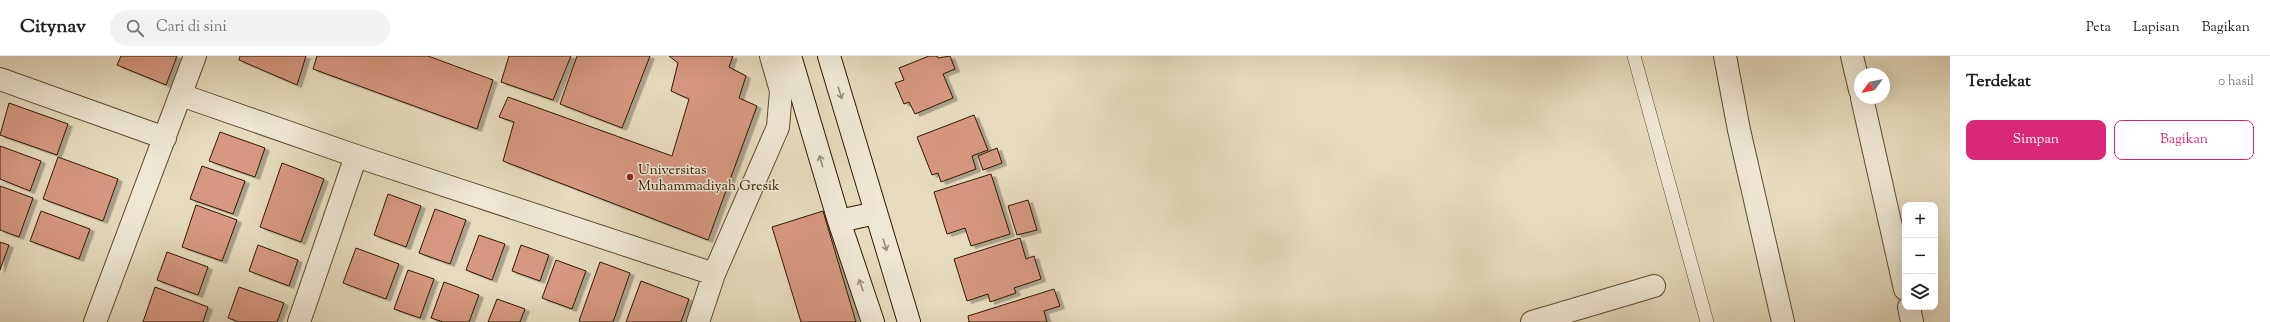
<!DOCTYPE html>
<html lang="id">
<head>
<meta charset="utf-8">
<style>
	:root { --surface:#fff; --page:#f2f2f2; --text:#202124; --muted:#757577; --line:#e0e0e0; --accent:#db2777 }
	body { margin:0; font-family:"Sorts Mill Goudy",serif; background:var(--page); color:var(--text) }
	.controls { position:absolute; right:12px; bottom:12px; display:grid; overflow:hidden; border-radius:8px; box-shadow:0 4px 16px #0002 }
	.controls button { width:36px; height:36px; display:grid; place-items:center; padding:0; border:0; border-bottom:1px solid var(--line); background:var(--surface); color:var(--text); font:20px sans-serif }
	.compass { position:absolute; left:1854px; top:12px; width:36px; height:36px; border-radius:50%; background:var(--surface); box-shadow:0 4px 16px #0002; rotate:238deg }
	.list { margin:0; padding:0; list-style:none }
	h2 { display:flex; justify-content:space-between; align-items:center; height:52px; margin:0; padding:0 16px; font-size:17px }
	h2 small { font-size:13px; font-weight:400; color:var(--muted) }
	.actions { display:flex; gap:8px; padding:12px 16px }
	.actions a { flex:1; padding:9px 0; border:1px solid var(--accent); border-radius:8px; text-align:center; font-size:14px; color:var(--accent) }
	.actions .main { background:var(--accent); color:#fff }
	.icon { flex:none; width:22px; height:22px; fill:none; stroke:currentColor; stroke-width:2; stroke-linecap:round; stroke-linejoin:round }
	.map { position:relative; flex:none; width:1950px; height:266px; overflow:hidden }
	header { display:flex; align-items:center; gap:24px; box-sizing:border-box; height:56px; padding:0 20px; background:var(--surface); border-bottom:1px solid var(--line) }
	header strong { font-size:19px }
	nav { display:flex; gap:22px; margin-inline-start:auto; font-size:14px }
	.search { width:280px; height:36px; background:var(--page); display:flex; align-items:center; gap:10px; box-sizing:border-box; padding:0 14px; border-radius:22px; color:var(--muted); font-size:15px }
	main { display:flex }
	aside { flex:1; background:var(--surface) }
	.map>svg:first-child { display:block }
</style>
</head>
<body>
<header>
<strong>Citynav</strong>
<div class="search"><svg class="icon" aria-label="search" viewBox="0 0 24 24"><circle cx="10" cy="10" r="6"/><path d="M15 15l6 6"/></svg>Cari di sini</div>
<nav><a>Peta</a><a>Lapisan</a><a>Bagikan</a></nav>
</header>
<main>
<div class="map">
<svg width="1950" height="266" viewBox="0 0 1950 266">
	<defs>
		<filter id="shadow"><feDropShadow dx="4.5" dy="2.5" stdDeviation="0" flood-color="#0004"/></filter>
	</defs>
	<rect width="100%" height="100%" fill="#e6dbbe"/>
	<filter id="stains"><feTurbulence type="fractalNoise" baseFrequency=".005" numOctaves="4"/><feColorMatrix values="0 0 0 0 .2 0 0 0 0 .09 0 0 0 0 .02 0 0 0 .5 -.17"/></filter>
	<radialGradient id="worn" r=".72"><stop offset=".6" stop-color="#630" stop-opacity="0"/><stop offset="1" stop-color="#630" stop-opacity=".3"/></radialGradient>
	<!-- building -->
	<path fill="#d69880" stroke="#321800" filter="url(#shadow)" d="M121,0H177L166,29L117,9Z
		M240,0H306L297,29L239,4Z
		M317,0H428L493,24L477,73L313,13Z
		M509,0H571L553,44L501,26Z
		M577,0H650L622,72L560,48Z
		M669,0H733L729,11L746,20L739,42L757,50L708,184L503,105L514,66L499,61L508,41L672,100L689,43L671,35L678,7Z
		M929,0H937L938,2L950,0L955,13L943,18L953,42L915,58L909,46L904,48L895,27L904,24L899,12Z
		M9,47L68,68L57,99L0,79Z
		M974,59L988,94L972,100L976,113L941,126L938,117L932,119L917,81Z
		M220,76L265,92L255,121L209,105Z
		M0,90L41,105L30,135L0,123Z
		M997,92L1002,107L983,114L978,100Z
		M58,101L118,123L103,165L43,143Z
		M282,107L324,123L301,186L260,171Z
		M202,110L245,125L233,158L190,143Z
		M991,118L1010,178L971,190L965,172L947,178L934,136Z
		M0,130L33,142L19,181L0,174Z
		M388,138L421,150L406,191L374,179Z
		M1028,144L1037,174L1017,179L1008,150Z
		M196,149L237,164L222,205L182,191Z
		M435,153L466,164L450,208L419,197Z
		M41,155L90,173L79,203L30,185Z
		M823,155L856,266H801L772,171Z
		M479,179L505,188L492,224L466,214Z
		M1020,182L1026,203L1034,200L1041,223L1014,232L1016,237L990,246L988,238L967,245L954,203Z
		M0,186L9,189L0,214Z
		M258,189L298,204L289,230L249,215Z
		M521,189L549,199L540,225L512,215Z
		M356,192L399,208L386,243L343,227Z
		M167,196L208,211L198,239L157,224Z
		M556,204L586,215L572,253L542,242Z
		M600,206L630,217L613,266H581L579,265Z
		M408,214L434,223L420,262L394,253Z
		M641,225L689,243L681,266H626Z
		M444,226L479,239L469,266H443L431,262Z
		M155,231L208,251L203,266H143Z
		M239,231L284,247L277,266H239L228,262Z
		M1054,233L1060,250L1044,255L1047,266H969L968,260Z
		M497,243L525,253L520,266H488Z"/>
	<g fill="none" stroke-linecap="round" stroke-linejoin="round">
		<defs>
			<path id="lane" d="M1634,0L1707,266"/>
			<path id="street" d="M1725,0L1739,74L1783,266
				M1852,0L1860,34
				M0,23L165,82
				M181,39L356,100L714,218L698,266
				M1862,42L1905,233
				M714,218L778,71L781,35L771,0
				M1909,251L1912,266
				M95,266L195,0
				M299,266L356,100
				M1532,266L1654,230"/>
			<path id="secondary" d="M790,0L839,165L873,266
				M829,0L909,266
				M839,165L876,157"/>
		</defs>
		<!-- lane casing -->
		<use href="#lane" stroke="#5f4930" stroke-width="14"/>
		<!-- street casing -->
		<use href="#street" stroke="#5f4930" stroke-width="24"/>
		<!-- secondary casing -->
		<use href="#secondary" stroke="#321800" stroke-width="24"/>
		<!-- lane -->
		<use href="#lane" stroke="#efe8d5" stroke-width="13"/>
		<!-- street -->
		<use href="#street" stroke="#efe8d5" stroke-width="22"/>
		<!-- secondary -->
		<use href="#secondary" stroke="#efe8d5" stroke-width="22"/>
	</g>
	<!-- one-way arrows -->
	<defs><path id="oneway-shaft" d="M-6 0H5M1.5-3L5.5 0L1.5 3" fill="none" stroke-width="1.6" stroke-linecap="round" stroke-linejoin="round"/></defs>
	<g stroke="#9a8a75">
		<use href="#oneway-shaft" transform="translate(840 37) rotate(73)"/>
		<use href="#oneway-shaft" transform="translate(821 105) rotate(-106)"/>
		<use href="#oneway-shaft" transform="translate(885 189) rotate(73)"/>
		<use href="#oneway-shaft" transform="translate(861 229) rotate(-109)"/>
	</g>
	<!-- markers -->
	<circle fill="#8f2418" stroke="#efe8d5" stroke-width="1.5" cx="630" cy="121" r="4"/>
	<g text-anchor="middle" stroke-width="3" stroke-linejoin="round" paint-order="stroke">
		<!-- poi labels -->
		<g font-size="14" fill="#321800" stroke="#efe8d5" text-anchor="start">
			<text x="638" y="118">Universitas<tspan x="638" dy="16">Muhammadiyah Gresik</tspan></text>
		</g>
	</g>
	<rect width="100%" height="100%" filter="url(#stains)"/>
	<rect width="100%" height="100%" fill="url(#worn)"/>
</svg>
<div class="controls">
<button>+</button>
<button>−</button>
<button><svg class="icon" aria-label="layers" viewBox="0 0 24 24"><path d="M12 4l9 5-9 5-9-5zM3 14l9 5 9-5"/></svg></button>
</div>
<svg class="compass" viewBox="-18 -18 36 36"><path d="M0-13l5 13h-10z" fill="#e53935"/><path d="M0 13l5-13h-10z" fill="#757577"/></svg>
</div>
<aside>
<h2>Terdekat<small>0 hasil</small></h2>
<ul class="list">
</ul>
<div class="actions"><a class="main">Simpan</a><a>Bagikan</a></div>
</aside>
</main>
</body>
</html>
